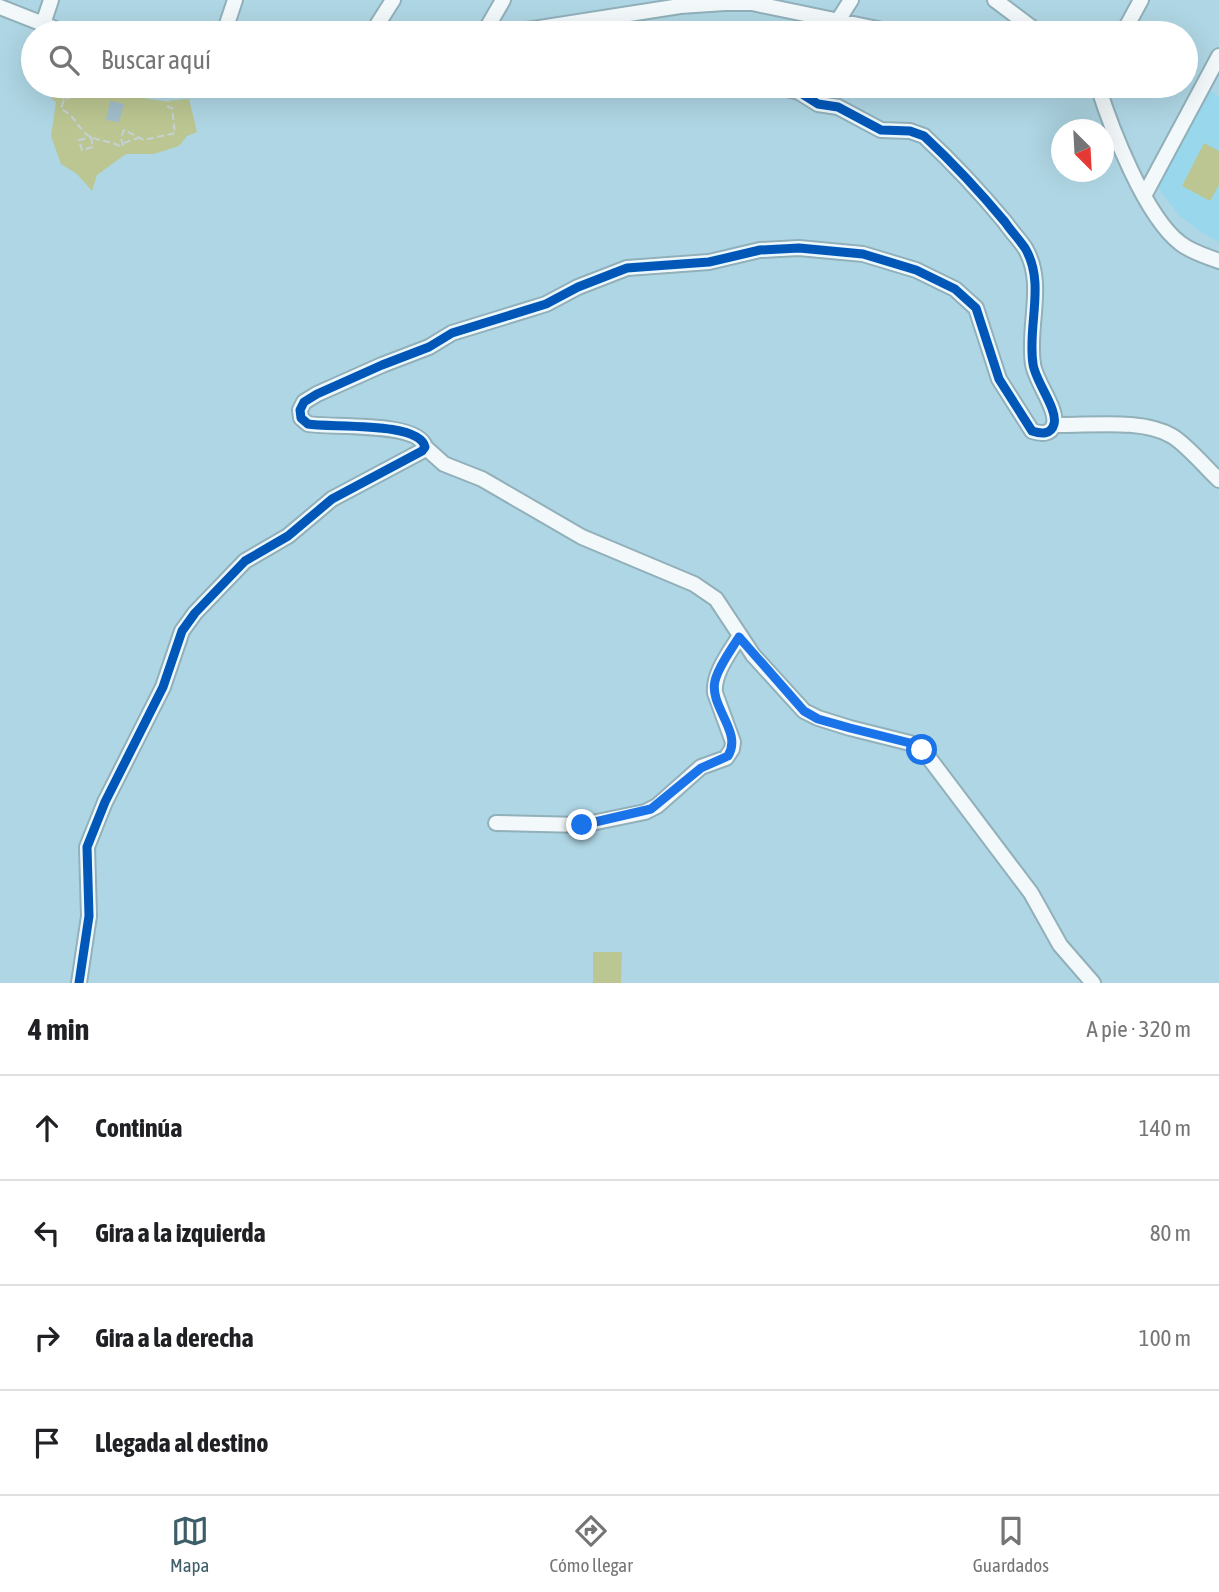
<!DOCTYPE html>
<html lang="es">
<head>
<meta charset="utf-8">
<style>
	:root { --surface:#fff; --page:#f6f6f6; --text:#202124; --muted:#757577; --line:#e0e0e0; --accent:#3d5d68 }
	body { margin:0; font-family:"Asap Condensed",sans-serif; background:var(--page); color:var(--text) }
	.compass { position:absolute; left:1051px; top:119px; width:63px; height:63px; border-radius:50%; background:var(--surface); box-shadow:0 7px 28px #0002; rotate:156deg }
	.stop { position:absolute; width:21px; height:21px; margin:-16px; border:5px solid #1a73e8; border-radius:50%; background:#fff }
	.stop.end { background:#1a73e8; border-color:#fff; box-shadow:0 2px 7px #0008 }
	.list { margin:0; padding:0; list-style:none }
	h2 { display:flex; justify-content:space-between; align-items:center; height:91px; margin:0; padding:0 28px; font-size:30px }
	h2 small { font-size:23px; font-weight:400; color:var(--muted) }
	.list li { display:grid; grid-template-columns:46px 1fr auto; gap:21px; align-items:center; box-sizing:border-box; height:105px; padding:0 28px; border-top:2px solid var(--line) }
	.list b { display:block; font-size:26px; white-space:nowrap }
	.list em { font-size:23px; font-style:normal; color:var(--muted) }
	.icon { flex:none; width:38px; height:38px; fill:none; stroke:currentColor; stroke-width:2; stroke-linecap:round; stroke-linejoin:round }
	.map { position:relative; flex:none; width:1219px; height:983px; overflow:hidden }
	.search { position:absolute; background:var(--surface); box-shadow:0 7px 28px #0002; left:21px; right:21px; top:21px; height:77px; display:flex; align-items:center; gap:18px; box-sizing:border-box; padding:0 24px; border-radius:38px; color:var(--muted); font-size:26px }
	.sheet { height:511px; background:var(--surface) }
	nav { display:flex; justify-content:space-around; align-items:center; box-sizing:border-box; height:98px; border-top:2px solid var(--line); background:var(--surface); font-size:19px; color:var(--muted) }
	nav a { display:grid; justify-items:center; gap:4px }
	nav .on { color:var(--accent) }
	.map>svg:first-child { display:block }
</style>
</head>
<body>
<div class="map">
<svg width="1219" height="983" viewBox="0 0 1219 983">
	<rect width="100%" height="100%" fill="#afd6e4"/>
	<!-- built -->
	<path fill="#98d7ec" d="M1209,90L1219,96V242L1201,232L1180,216L1159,189L1158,183Z"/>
	<!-- green -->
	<path fill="#bbc692" d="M58,86H97L135,97L164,101L189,99L197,132L187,136L179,146L154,154H126L97,175L92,191L77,174L61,164L51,136L56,102L51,98Z
		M1204,143L1219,151V185L1210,201L1182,186Z
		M593,952H622L621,983H593Z"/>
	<!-- building -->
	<path fill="#a3becc" d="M110,101L124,104L119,122L106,120Z"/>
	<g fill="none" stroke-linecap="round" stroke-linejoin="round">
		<defs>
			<path id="minor" d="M995,0L1039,33
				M0,7L66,33
				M837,22L851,0
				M43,24L51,0
				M224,33L235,0
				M372,33L393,0
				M484,33L503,0
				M507,33L680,6L725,3H752L897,33
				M1123,33L1141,0
				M866,86H890
				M1098,86C1111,128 1145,216 1180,243C1191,252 1206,256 1219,261
				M1144,196L1219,56
				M1054,425C1088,426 1142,418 1172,436C1186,444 1206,468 1219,480
				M425,447L444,464L482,479L582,537L694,584L716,599L753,655L804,711L818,718L850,728L910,743L923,750L1031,893L1060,945L1093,983
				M496,823L582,825L645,812L657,806L701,767L726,758L732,749L733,742L715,693C713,674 729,653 739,637
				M79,983L89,916L87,847L105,802L163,687L182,631L195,613L245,561L288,536L332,499L422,451L425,447C419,421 331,428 308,424L301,418L300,410L304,402L317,394L382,365L429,347L452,333L546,304L578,287L627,268L709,262L760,250L799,248L863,254L916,270L955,289L976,308L999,379L1032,431C1041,434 1051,435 1054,424C1058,409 1035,381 1033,364C1027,326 1046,283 1025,248C1019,239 1011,231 1005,222C980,192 953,163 924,136L910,131L881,130L838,107L818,104L799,92L774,86"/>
		</defs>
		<!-- minor casing -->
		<use href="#minor" stroke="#91b0ba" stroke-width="18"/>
		<!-- path -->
		<path stroke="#c4d1d6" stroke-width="2" stroke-dasharray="7 3.5" stroke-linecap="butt" d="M64,100L60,89L68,87L71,88L73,96L64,100L61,109C76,116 77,128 89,136C99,142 111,140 121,147L123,145L121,138L124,130L144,140L175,133L172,108L168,107V100
			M91,137L93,147L82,150L79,140Z
			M124,143L138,138"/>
		<!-- minor -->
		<use href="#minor" stroke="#f3f9fb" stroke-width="14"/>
		<defs>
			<path id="cycleway" d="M79,983L89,916L87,847L105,802L163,687L182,631L195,613L245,561L288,536L332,499L422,451L425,447C419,421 331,428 308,424L301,418L300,410L304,402L317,394L382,365L429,347L452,333L546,304L578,287L627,268L709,262L760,250L799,248L863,254L916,270L955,289L976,308L999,379L1032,431C1041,434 1051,435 1054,424C1058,409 1035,381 1033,364C1027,326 1046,283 1025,248C1019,239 1011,231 1005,222C980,192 953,163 924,136L910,131L881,130L838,107L818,104L799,92L774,86"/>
		</defs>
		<!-- cycleway casing -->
		<use href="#cycleway" stroke="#eaf8fd" stroke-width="13"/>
		<!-- cycleway -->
		<use href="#cycleway" stroke="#0057b8" stroke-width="9"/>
	</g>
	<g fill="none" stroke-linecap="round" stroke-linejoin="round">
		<!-- route -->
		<path stroke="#1a73e8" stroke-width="9" d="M582,825L651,809L701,768L728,756C743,732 709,707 715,681C718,667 731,650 739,637L804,711L818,719L850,728L910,743L922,750"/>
	</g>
</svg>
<svg class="compass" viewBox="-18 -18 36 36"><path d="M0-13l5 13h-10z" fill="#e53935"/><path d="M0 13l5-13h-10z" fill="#757577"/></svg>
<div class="stop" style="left:922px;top:750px"></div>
<div class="stop end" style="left:582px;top:825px"></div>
<div class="search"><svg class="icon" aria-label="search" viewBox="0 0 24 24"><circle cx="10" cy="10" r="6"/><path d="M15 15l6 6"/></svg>Buscar aquí</div>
</div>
<section class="sheet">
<h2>4 min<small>A pie · 320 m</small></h2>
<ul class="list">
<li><svg class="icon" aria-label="ahead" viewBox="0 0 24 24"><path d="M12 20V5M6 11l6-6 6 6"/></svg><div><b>Continúa</b></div><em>140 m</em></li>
<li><svg class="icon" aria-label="left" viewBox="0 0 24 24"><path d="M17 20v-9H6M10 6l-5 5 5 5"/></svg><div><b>Gira a la izquierda</b></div><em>80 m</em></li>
<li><svg class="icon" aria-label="right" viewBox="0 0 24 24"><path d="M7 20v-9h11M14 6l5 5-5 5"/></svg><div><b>Gira a la derecha</b></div><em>100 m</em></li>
<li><svg class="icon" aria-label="arrive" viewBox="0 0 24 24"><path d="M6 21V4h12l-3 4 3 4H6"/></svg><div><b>Llegada al destino</b></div></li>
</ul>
</section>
<nav>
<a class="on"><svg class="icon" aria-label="map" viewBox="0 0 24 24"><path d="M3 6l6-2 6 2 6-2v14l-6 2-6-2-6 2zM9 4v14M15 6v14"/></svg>Mapa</a>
<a><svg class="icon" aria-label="directions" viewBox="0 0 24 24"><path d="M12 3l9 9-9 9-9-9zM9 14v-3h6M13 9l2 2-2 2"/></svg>Cómo llegar</a>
<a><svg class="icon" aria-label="saved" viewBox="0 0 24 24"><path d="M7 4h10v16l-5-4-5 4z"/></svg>Guardados</a>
</nav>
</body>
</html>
